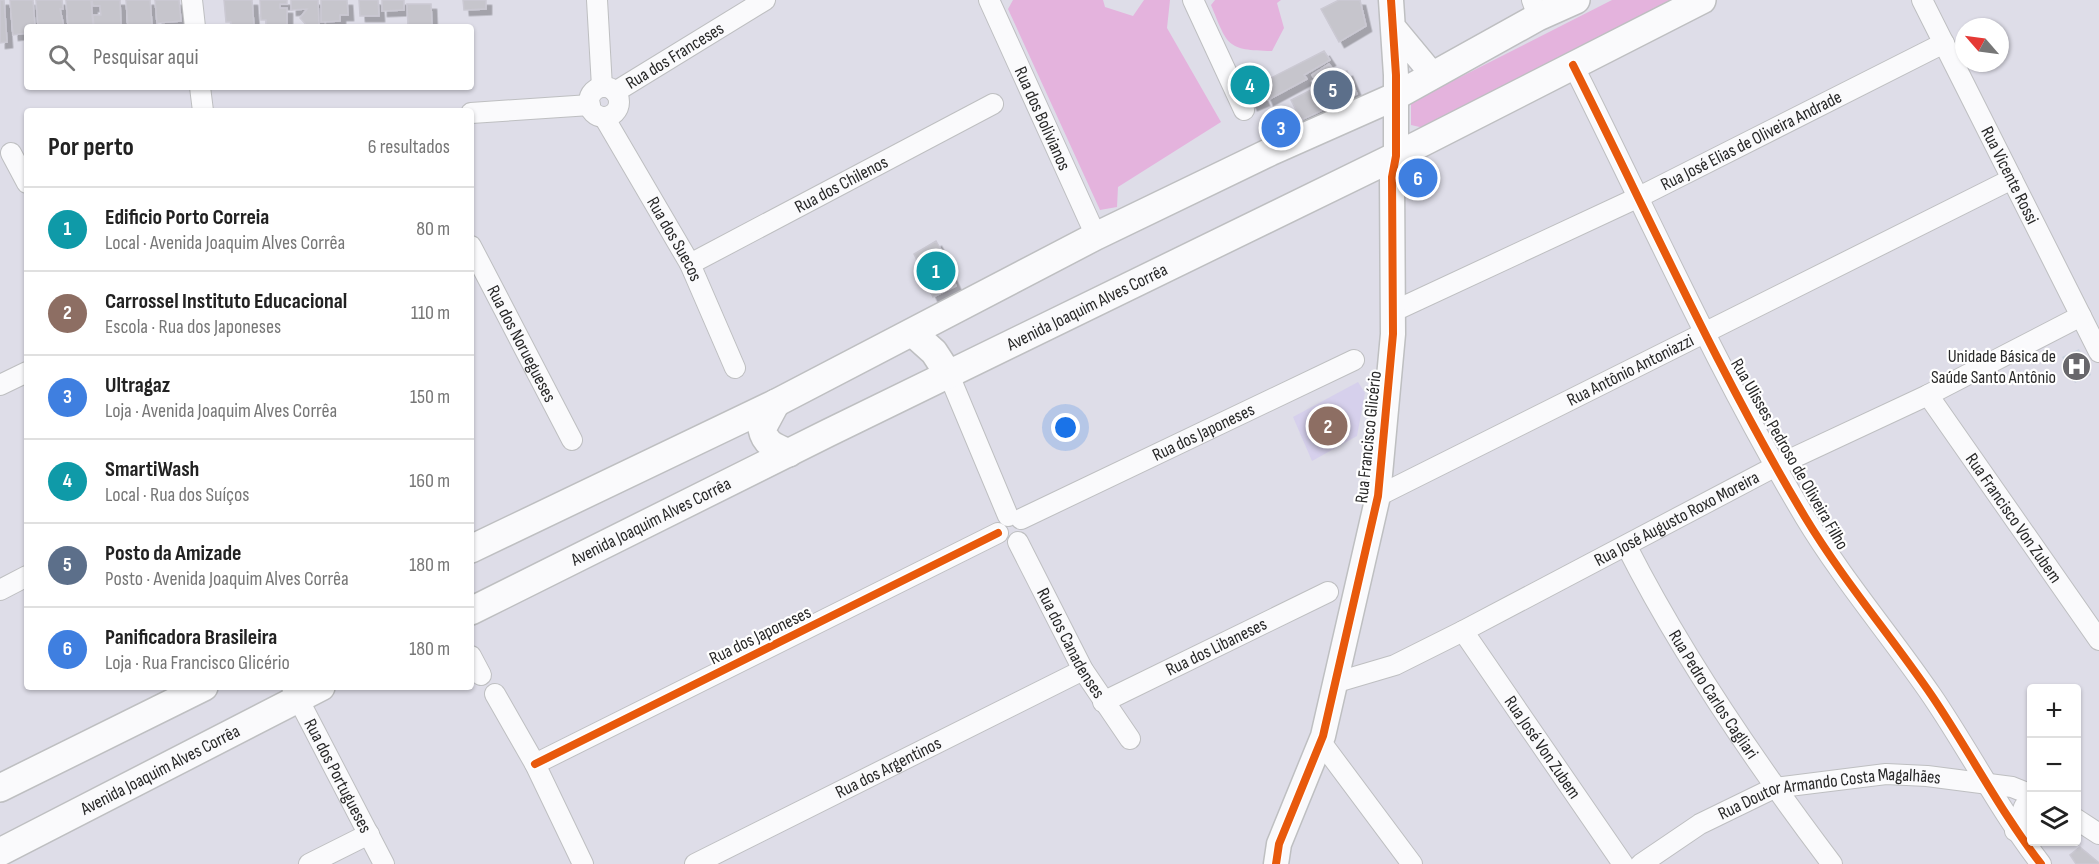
<!DOCTYPE html>
<html lang="pt">
<head>
<meta charset="utf-8">
<style>
	:root { --surface:#fff; --page:#f6f6f6; --text:#222; --muted:#767676; --line:#e0e0e0; --accent:#ea580c }
	body { margin:0; font-family:"Sofia Sans Condensed",sans-serif; background:var(--page); color:var(--text) }
	.controls { position:absolute; right:18px; bottom:18px; display:grid; overflow:hidden; border-radius:6px; box-shadow:0 2px 4px #0004 }
	.controls button { width:54px; height:54px; display:grid; place-items:center; padding:0; border:0; border-bottom:2px solid var(--line); background:var(--surface); color:var(--text); font:30px sans-serif }
	.compass { position:absolute; left:1955px; top:18px; width:54px; height:54px; border-radius:50%; background:var(--surface); box-shadow:0 2px 4px #0004; rotate:298deg }
	.you { position:absolute; left:1066px; top:428px; width:21px; height:21px; margin:-15px; border:4px solid #fff; border-radius:50%; background:#1a73e8; box-shadow:0 0 0 9px #1a73e833 }
	.badge { display:grid; place-items:center; width:39px; height:39px; border-radius:50%; background:var(--accent); color:#fff; font-size:20px; font-weight:700 }
	.pin { position:absolute; translate:-50% -50%; border:3px solid #fff; box-shadow:0 2px 6px #0006 }
	.list { margin:0; padding:0; list-style:none }
	h2 { display:flex; justify-content:space-between; align-items:center; height:78px; margin:0; padding:0 24px; font-size:26px }
	h2 small { font-size:20px; font-weight:400; color:var(--muted) }
	.list li { display:grid; grid-template-columns:39px 1fr auto; gap:18px; align-items:center; box-sizing:border-box; height:84px; padding:0 24px; border-top:2px solid var(--line) }
	.list b { display:block; font-size:22px; white-space:nowrap }
	.list p { margin:0; font-size:20px; white-space:nowrap; color:var(--muted) }
	.list em { font-size:20px; font-style:normal; color:var(--muted) }
	.icon { flex:none; width:33px; height:33px; fill:none; stroke:currentColor; stroke-width:2; stroke-linecap:round; stroke-linejoin:round }
	.map { position:relative; flex:none; width:2099px; height:864px; overflow:hidden }
	.search { position:absolute; background:var(--surface); box-shadow:0 2px 4px #0004; left:24px; top:24px; width:450px; height:66px; display:flex; align-items:center; gap:15px; box-sizing:border-box; padding:0 21px; border-radius:6px; color:var(--muted); font-size:22px }
	.panel { position:absolute; background:var(--surface); box-shadow:0 2px 4px #0004; left:24px; top:108px; width:450px; height:582px; border-radius:6px }
	.map>svg:first-child { display:block }
</style>
</head>
<body>
<div class="map">
<svg width="2099" height="864" viewBox="0 0 2099 864">
	<defs>
		<filter id="shadow"><feDropShadow dx="5.5" dy="5.5" stdDeviation="0" flood-color="#0004"/></filter>
	</defs>
	<rect width="100%" height="100%" fill="#dedde8"/>
	<!-- education -->
	<path fill="#d6d0ec" d="M1358,382L1365,393L1357,436L1312,461L1293,417Z"/>
	<!-- medical -->
	<path fill="#cbd2df" d="M2079,349L2091,375L2075,383L2062,357Z"/>
	<!-- green -->
	<path fill="#e4b3dd" d="M1013,0H1103L1105,7L1133,16L1144,0H1170L1167,28L1221,122L1118,187L1117,207L1100,210L1008,9Z
		M1215,0H1281L1277,3L1284,28L1272,51C1226,50 1228,46 1211,5Z
		M1612,0H1683L1424,128L1411,125V102Z"/>
	<!-- building -->
	<path fill="#c6c5cc" stroke="#cbc9d3" stroke-width="1.5" filter="url(#shadow)" d="M0,0H4L7,42L0,43Z
		M10,0H33L35,27H27V33L13,35Z
		M36,0H62L63,9H60L64,27H38Z
		M66,0H91L93,25L68,27Z
		M92,0H120L121,27H94L93,15H101L100,6H93Z
		M126,0H150L152,25L128,27Z
		M155,0H179L181,21L157,23Z
		M224,0H252L254,27H232L231,22H226Z
		M260,0H287V4H280V8H287V27H266V20H261Z
		M291,0H318L319,27H308L300,18L307,9L291,10Z
		M321,0H347L348,15H340V21L321,22Z
		M359,0H378L379,16H360Z
		M382,0H404V10L382,11Z
		M463,0H486V9L464,10Z
		M1339,0H1360L1366,26L1339,42L1321,9Z
		M407,4H431L432,27H408Z
		M1324,51L1330,60L1304,75L1307,79L1268,100L1261,83Z
		M1248,64L1264,100L1252,105L1236,71Z
		M1329,64L1337,75L1347,71L1357,94L1301,120L1291,100L1319,86L1312,75Z
		M1424,168L1427,179L1413,188L1409,176Z
		M936,241L944,255L938,259L940,268L947,266L956,286L933,297L927,285L937,282L934,274L925,277L914,254Z
		M2080,847L2099,863V864H2076L2070,855Z"/>
	<g fill="none" stroke-linecap="round" stroke-linejoin="round">
		<defs>
			<g id="minor">
				<path d="M192,0L195,27"/>
				<path d="M597,0L602,87"/>
				<path id="s1" d="M989,0L1096,236"/>
				<path d="M1193,0L1244,110"/>
				<path d="M1532,0L1538,17"/>
				<path id="s2" d="M1922,0L2099,352"/>
				<path d="M1573,65C1649,216 1718,372 1805,517C1843,580 1891,636 1932,696C1970,752 2000,811 2041,864"/>
				<path d="M200,87L203,111"/>
				<circle cx="604" cy="102" r="15"/>
				<path id="s3" d="M615,92L765,0"/>
				<path d="M471,113L590,105"/>
				<path id="s4" d="M604,117L690,264L735,368"/>
				<path d="M11,153L27,183"/>
				<path id="s5" d="M471,246L572,440"/>
				<path id="s6" d="M690,264L993,104"/>
				<path id="s7" d="M1392,312L1639,197L1944,43"/>
				<path d="M949,375L1008,516"/>
				<path d="M0,385L27,372"/>
				<path id="s8" d="M1928,395L2099,640"/>
				<path id="s9" d="M1378,496L2012,179"/>
				<path id="s10" d="M1021,519L1354,360"/>
				<path id="s11" d="M1018,542L1083,670L1130,739"/>
				<path id="s12" d="M1627,547C1683,657 1757,765 1832,864"/>
				<path d="M0,590L27,576"/>
				<path id="s13" d="M1463,631L1623,864"/>
				<path d="M471,656L481,675"/>
				<path id="s14" d="M1334,683L1395,665L1463,631L1776,466L1928,395L2081,316"/>
				<path id="s15" d="M292,687L384,864"/>
				<path d="M495,694L535,764L583,864"/>
				<path id="s16" d="M1103,702L1328,592"/>
				<path d="M1321,742L1412,864"/>
				<path d="M535,764L998,533"/>
				<path d="M2076,819L2099,834"/>
				<path d="M2015,831L2024,807L2032,806"/>
				<path d="M309,864L369,834"/>
				<path id="s17" d="M695,864L1083,670"/>
				<path id="s18" d="M1641,864L1700,824L1774,788L1886,774L1927,776L2012,787L2032,795"/>
			</g>
			<path id="tertiary" d="M1394,28L1433,75
				M1276,864L1279,844L1323,736L1378,496L1393,334L1392,177L1396,156V75L1391,0"/>
			<g id="secondary">
				<path d="M914,334L934,352L949,375"/>
				<path d="M776,403L762,429C765,444 775,447 789,453"/>
				<path d="M471,549L776,403L1096,236L1270,152L1394,97L1538,17L1576,0"/>
				<path id="s19" d="M471,611L828,433L1396,156L1702,0"/>
				<path d="M0,788L204,687"/>
				<path id="s20" d="M0,852L321,687"/>
			</g>
		</defs>
		<!-- minor casing -->
		<use href="#minor" stroke="#bebfc1" stroke-width="22"/>
		<!-- tertiary casing -->
		<use href="#tertiary" stroke="#bebfc1" stroke-width="27"/>
		<!-- secondary casing -->
		<use href="#secondary" stroke="#bebfc1" stroke-width="30"/>
		<!-- minor -->
		<use href="#minor" stroke="#fafafc" stroke-width="20"/>
		<!-- tertiary -->
		<use href="#tertiary" stroke="#fafafc" stroke-width="24"/>
		<!-- secondary -->
		<use href="#secondary" stroke="#fafafc" stroke-width="27"/>
		<defs>
			<path id="cycleway" d="M1573,65C1649,216 1718,372 1805,517C1843,580 1891,636 1932,696C1970,752 2000,811 2041,864
				M535,764L998,533
				M1276,864L1279,844L1323,736L1378,496L1393,334L1392,177L1396,156V75L1391,0"/>
		</defs>
		<!-- cycleway casing -->
		<use href="#cycleway" stroke="#fff" stroke-width="11"/>
		<!-- cycleway -->
		<use href="#cycleway" stroke="#e8590c" stroke-width="8"/>
	</g>
	<!-- icons -->
	<defs>
		<symbol id="hospital-disc" viewBox="-11 -11 22 22"><circle r="9.5" fill="#68676b" stroke="#fff"/><path d="M-5-5h3v3.5h4V-5h3V5h-3V1.5h-4V5h-3Z" fill="#fff"/></symbol>
	</defs>
	<g fill-rule="evenodd">
		<use href="#hospital-disc" x="2060" y="350" width="33" height="33"/>
	</g>
	<g text-anchor="middle" stroke-width="4.5" stroke-linejoin="round" paint-order="stroke">
		<!-- street labels -->
		<g font-size="18" fill="#282828" stroke="#fff">
			<text dy="6" stroke="none"><textPath href="#s3" startOffset="70">Rua dos Franceses</textPath></text>
			<text dy="6" stroke="none"><textPath href="#s1" startOffset="130">Rua dos Bolivianos</textPath></text>
			<text dy="6" stroke="none"><textPath href="#s7" startOffset="398">Rua José Elias de Oliveira Andrade</textPath></text>
			<text dy="6" stroke="none"><textPath href="#s2" startOffset="196">Rua Vicente Rossi</textPath></text>
			<text dy="6" stroke="none"><textPath href="#s6" startOffset="171">Rua dos Chilenos</textPath></text>
			<text dy="6" stroke="none"><textPath href="#s4" startOffset="141">Rua dos Suecos</textPath></text>
			<text dy="6" stroke="none"><textPath href="#s19" startOffset="687">Avenida Joaquim Alves Corrêa</textPath></text>
			<text dy="6" stroke="none"><textPath href="#s5" startOffset="110">Rua dos Noruegueses</textPath></text>
			<text dy="6" stroke="none"><textPath href="#s9" startOffset="282">Rua Antônio Antoniazzi</textPath></text>
			<text dy="6" stroke="none"><textPath href="#s10" startOffset="202">Rua dos Japoneses</textPath></text>
			<text transform="translate(1368 437) rotate(-84)" y="6">Rua Francisco Glicério</text>
			<text transform="translate(1790 454) rotate(60)" y="6">Rua Ulisses Pedroso de Oliveira Filho</text>
			<text dy="6" stroke="none"><textPath href="#s8" startOffset="150">Rua Francisco Von Zubem</textPath></text>
			<text dy="6" stroke="none"><textPath href="#s14" startOffset="381">Rua José Augusto Roxo Moreira</textPath></text>
			<text dy="6" stroke="none"><textPath href="#s19" startOffset="201">Avenida Joaquim Alves Corrêa</textPath></text>
			<text transform="translate(760 635) rotate(-26)" y="6">Rua dos Japoneses</text>
			<text dy="6" stroke="none"><textPath href="#s11" startOffset="114">Rua dos Canadenses</textPath></text>
			<text dy="6" stroke="none"><textPath href="#s16" startOffset="126">Rua dos Libaneses</textPath></text>
			<text dy="6" stroke="none"><textPath href="#s12" startOffset="171">Rua Pedro Carlos Cagliari</textPath></text>
			<text dy="6" stroke="none"><textPath href="#s13" startOffset="141">Rua José Von Zubem</textPath></text>
			<text dy="6" stroke="none"><textPath href="#s17" startOffset="216">Rua dos Argentinos</textPath></text>
			<text dy="6" stroke="none"><textPath href="#s20" startOffset="180">Avenida Joaquim Alves Corrêa</textPath></text>
			<text dy="6" stroke="none"><textPath href="#s15" startOffset="100">Rua dos Portugueses</textPath></text>
			<text dy="6" stroke="none"><textPath href="#s18" startOffset="207">Rua Doutor Armando Costa Magalhães</textPath></text>
		</g>
		<!-- poi labels -->
		<g font-size="18" fill="#282828" stroke="#fff" text-anchor="end">
			<text x="2056" y="362">Unidade Básica de<tspan x="2056" dy="21">Saúde Santo Antônio</tspan></text>
		</g>
	</g>
</svg>
<div class="controls">
<button>+</button>
<button>−</button>
<button><svg class="icon" aria-label="layers" viewBox="0 0 24 24"><path d="M12 4l9 5-9 5-9-5zM3 14l9 5 9-5"/></svg></button>
</div>
<svg class="compass" viewBox="-18 -18 36 36"><path d="M0-13l5 13h-10z" fill="#e53935"/><path d="M0 13l5-13h-10z" fill="#767676"/></svg>
<div class="you"></div>
<div class="pin badge" style="left:936px;top:271px;background:#0f9aa8">1</div>
<div class="pin badge" style="left:1328px;top:426px;background:#8d6e63">2</div>
<div class="pin badge" style="left:1281px;top:128px;background:#3f7fe0">3</div>
<div class="pin badge" style="left:1250px;top:85px;background:#0f9aa8">4</div>
<div class="pin badge" style="left:1333px;top:90px;background:#5c6f8a">5</div>
<div class="pin badge" style="left:1418px;top:178px;background:#3f7fe0">6</div>
<div class="search"><svg class="icon" aria-label="search" viewBox="0 0 24 24"><circle cx="10" cy="10" r="6"/><path d="M15 15l6 6"/></svg>Pesquisar aqui</div>
<section class="panel">
<h2>Por perto<small>6 resultados</small></h2>
<ul class="list">
<li><span class="badge" style="background:#0f9aa8">1</span><div><b>Edificio Porto Correia</b><p>Local · Avenida Joaquim Alves Corrêa</p></div><em>80 m</em></li>
<li><span class="badge" style="background:#8d6e63">2</span><div><b>Carrossel Instituto Educacional</b><p>Escola · Rua dos Japoneses</p></div><em>110 m</em></li>
<li><span class="badge" style="background:#3f7fe0">3</span><div><b>Ultragaz</b><p>Loja · Avenida Joaquim Alves Corrêa</p></div><em>150 m</em></li>
<li><span class="badge" style="background:#0f9aa8">4</span><div><b>SmartiWash</b><p>Local · Rua dos Suíços</p></div><em>160 m</em></li>
<li><span class="badge" style="background:#5c6f8a">5</span><div><b>Posto da Amizade</b><p>Posto · Avenida Joaquim Alves Corrêa</p></div><em>180 m</em></li>
<li><span class="badge" style="background:#3f7fe0">6</span><div><b>Panificadora Brasileira</b><p>Loja · Rua Francisco Glicério</p></div><em>180 m</em></li>
</ul>
</section>
</div>
</body>
</html>
